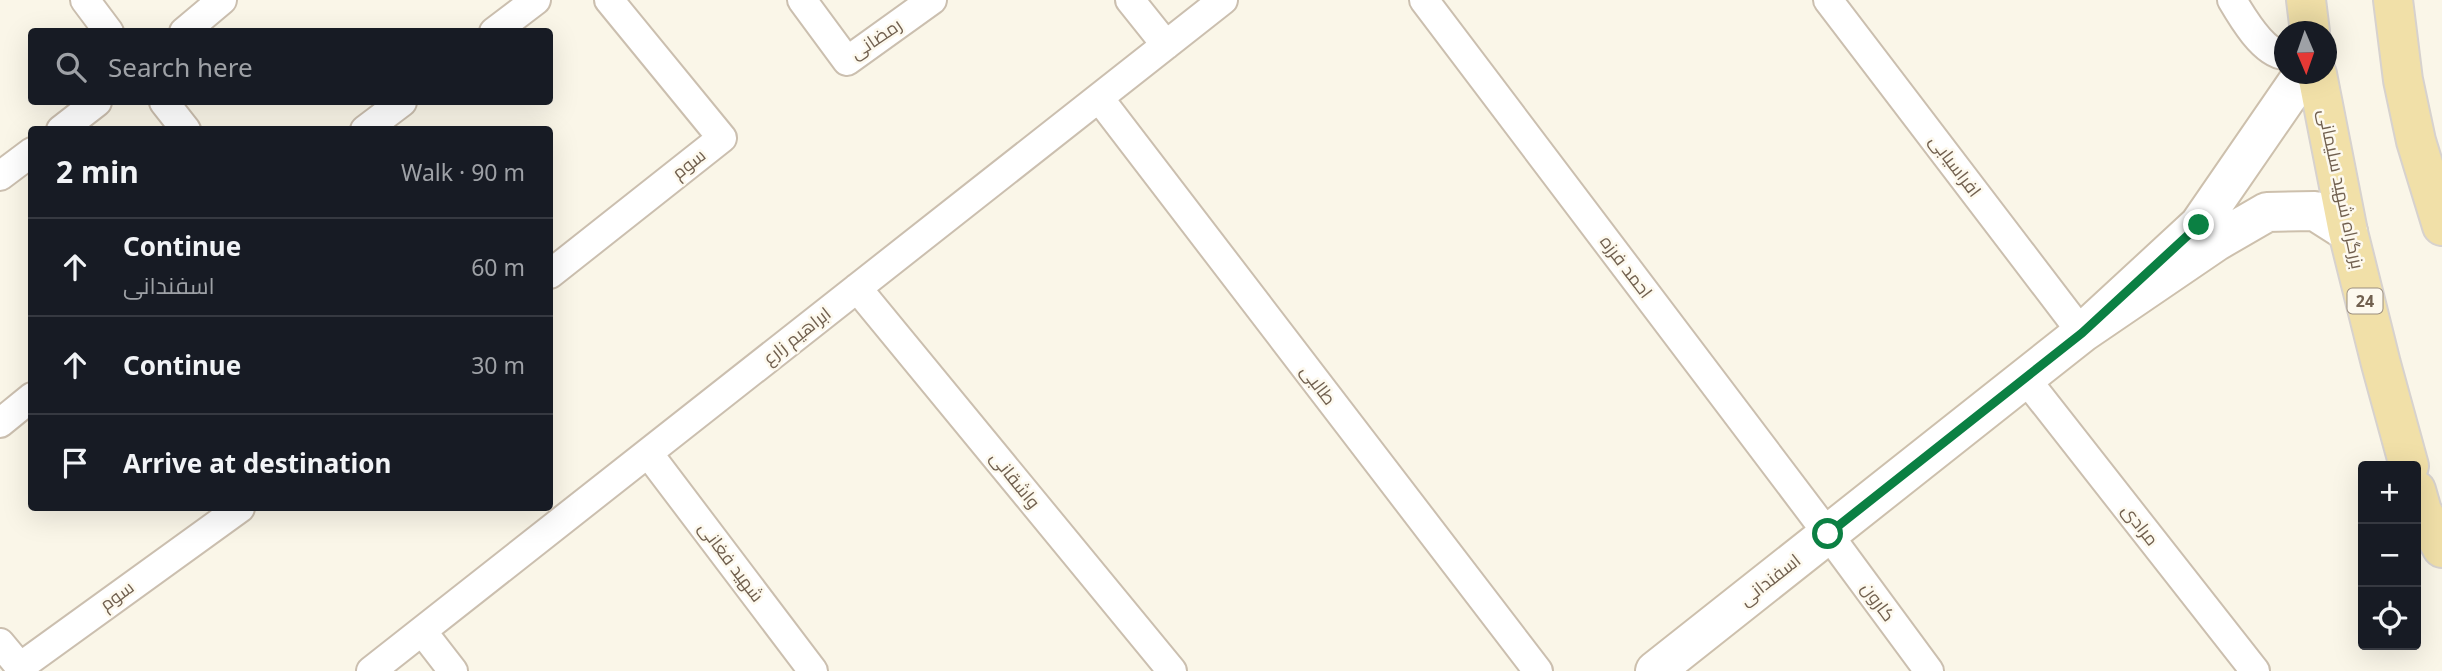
<!DOCTYPE html>
<html lang="en">
<head>
<meta charset="utf-8">
<style>
	:root { --surface:#171b24; --page:#242831; --text:#f1f3f6; --muted:#9ea1a6; --line:#363941 }
	body { margin:0; font-family:"Noto Sans",Cairo,sans-serif; background:var(--page); color:var(--text) }
	.controls { position:absolute; right:21px; bottom:21px; display:grid; overflow:hidden; border-radius:7px; box-shadow:0 7px 28px #0002 }
	.controls button { width:63px; height:63px; display:grid; place-items:center; padding:0; border:0; border-bottom:2px solid var(--line); background:var(--surface); color:var(--text); font:35px sans-serif }
	.compass { position:absolute; left:2274px; top:21px; width:63px; height:63px; border-radius:50%; background:var(--surface); box-shadow:0 7px 28px #0002; rotate:178deg }
	.stop { position:absolute; width:21px; height:21px; margin:-16px; border:5px solid #0b8043; border-radius:50%; background:#fff }
	.stop.end { background:#0b8043; border-color:#fff; box-shadow:0 2px 7px #0008 }
	.list { margin:0; padding:0; list-style:none }
	h2 { display:flex; justify-content:space-between; align-items:center; height:91px; margin:0; padding:0 28px; font-size:30px }
	h2 small { font-size:23px; font-weight:400; color:var(--muted) }
	.list li { display:grid; grid-template-columns:46px 1fr auto; gap:21px; align-items:center; box-sizing:border-box; height:98px; padding:0 28px; border-top:2px solid var(--line) }
	.list b { display:block; font-size:26px; white-space:nowrap }
	.list p { margin:0; font-size:23px; white-space:nowrap; color:var(--muted) }
	.list em { font-size:23px; font-style:normal; color:var(--muted) }
	.icon { flex:none; width:38px; height:38px; fill:none; stroke:currentColor; stroke-width:2; stroke-linecap:round; stroke-linejoin:round }
	.map { position:relative; flex:none; width:2442px; height:671px; overflow:hidden }
	.search { position:absolute; background:var(--surface); box-shadow:0 7px 28px #0002; left:28px; top:28px; width:525px; height:77px; display:flex; align-items:center; gap:18px; box-sizing:border-box; padding:0 24px; border-radius:7px; color:var(--muted); font-size:26px }
	.panel { position:absolute; background:var(--surface); box-shadow:0 7px 28px #0002; left:28px; top:126px; width:525px; height:385px; border-radius:7px }
	.map>svg:first-child { display:block }
</style>
</head>
<body>
<div class="map">
<svg width="2442" height="671" viewBox="0 0 2442 671">
	<rect width="100%" height="100%" fill="#faf6e8"/>
	<g fill="none" stroke-linecap="round" stroke-linejoin="round">
		<defs>
			<path id="street" d="M85,0L109,32
				M802,0L847,61L932,0
				M1130,0L1166,45
				M1424,0L1828,534L1929,671
				M1828,0L2082,333
				M2232,0C2242,17 2263,53 2284,55
				M184,32L222,0
				M494,32L536,0
				M1099,98L1538,671
				M164,102L186,130
				M61,130L97,102
				M365,130L402,102
				M0,176L32,152
				M550,274L722,138L609,0
				M857,288L1172,671
				M2025,378L2255,671
				M0,423L32,397
				M648,453L813,671
				M422,631L453,671
				M0,643L20,667L240,508
				M371,671L1223,0"/>
			<path id="secondary" d="M2303,74L2199,225L2082,333L2217,241L2267,212L2315,211L2348,232
				M1655,671L2082,333"/>
			<path id="primary" d="M2306,0L2310,32
				M2393,0L2403,80L2416,141L2442,226
				M2317,74L2348,232L2381,364L2409,466
				M2416,490L2422,511L2442,548"/>
		</defs>
		<!-- street casing -->
		<use href="#street" stroke="#cbbfaf" stroke-width="32"/>
		<!-- secondary casing -->
		<use href="#secondary" stroke="#cdc0ad" stroke-width="42"/>
		<!-- primary casing -->
		<use href="#primary" stroke="#d7d2ce" stroke-width="42"/>
		<!-- street -->
		<use href="#street" stroke="#fff" stroke-width="28"/>
		<!-- secondary -->
		<use href="#secondary" stroke="#fff" stroke-width="38"/>
		<!-- primary -->
		<use href="#primary" stroke="#f1e0a8" stroke-width="38"/>
	</g>
	<g fill="none" stroke-linecap="round" stroke-linejoin="round">
		<!-- route -->
		<path stroke="#0b8043" stroke-width="9" d="M1828,534L2082,333L2199,225"/>
	</g>
	<g text-anchor="middle" stroke-width="5" stroke-linejoin="round" paint-order="stroke">
		<!-- shield labels -->
		<rect fill="#fdf9ee" stroke="#9b8e7f" stroke-width="2" x="2347.5" y="288.5" width="35" height="25" rx="5"/>
		<g font-size="16" font-weight="bold" fill="#71604f">
			<text x="2365" y="307">24</text>
		</g>
		<!-- street labels -->
		<g font-size="18" fill="#71604f" stroke="#fdf9ee">
			<text transform="translate(876 39) rotate(-34)" y="6">رمضانی</text>
			<text transform="translate(689 164) rotate(-38)" y="6">سوم</text>
			<text transform="translate(1955 166) rotate(53)" y="6">افراسیابی</text>
			<text transform="translate(2341 189) rotate(78)" y="6">بزرگراه شهید سلیمانی</text>
			<text transform="translate(1626 267) rotate(53)" y="6">احمد فرزه</text>
			<text transform="translate(797 336) rotate(-38)" y="6">ابراهیم زارع</text>
			<text transform="translate(1318 385) rotate(53)" y="6">طالبی</text>
			<text transform="translate(1015 480) rotate(51)" y="6">واشقانی</text>
			<text transform="translate(2140 525) rotate(52)" y="6">مرادی</text>
			<text transform="translate(731 562) rotate(53)" y="6">شهید فغانی</text>
			<text transform="translate(1770 580) rotate(-38)" y="6">اسفندانی</text>
			<text transform="translate(117 596) rotate(-36)" y="6">سوم</text>
			<text transform="translate(1878 602) rotate(54)" y="6">کارون</text>
		</g>
	</g>
</svg>
<div class="controls">
<button>+</button>
<button>−</button>
<button><svg class="icon" aria-label="locate" viewBox="0 0 24 24"><circle cx="12" cy="12" r="6"/><path d="M12 2v4M12 18v4M2 12h4M18 12h4"/></svg></button>
</div>
<svg class="compass" viewBox="-18 -18 36 36"><path d="M0-13l5 13h-10z" fill="#e53935"/><path d="M0 13l5-13h-10z" fill="#9ea1a6"/></svg>
<div class="stop" style="left:1828px;top:534px"></div>
<div class="stop end" style="left:2199px;top:225px"></div>
<div class="search"><svg class="icon" aria-label="search" viewBox="0 0 24 24"><circle cx="10" cy="10" r="6"/><path d="M15 15l6 6"/></svg>Search here</div>
<section class="panel">
<h2>2 min<small>Walk · 90 m</small></h2>
<ul class="list">
<li><svg class="icon" aria-label="ahead" viewBox="0 0 24 24"><path d="M12 20V5M6 11l6-6 6 6"/></svg><div><b>Continue</b><p>اسفندانی</p></div><em>60 m</em></li>
<li><svg class="icon" aria-label="ahead" viewBox="0 0 24 24"><path d="M12 20V5M6 11l6-6 6 6"/></svg><div><b>Continue</b></div><em>30 m</em></li>
<li><svg class="icon" aria-label="arrive" viewBox="0 0 24 24"><path d="M6 21V4h12l-3 4 3 4H6"/></svg><div><b>Arrive at destination</b></div></li>
</ul>
</section>
</div>
</body>
</html>
